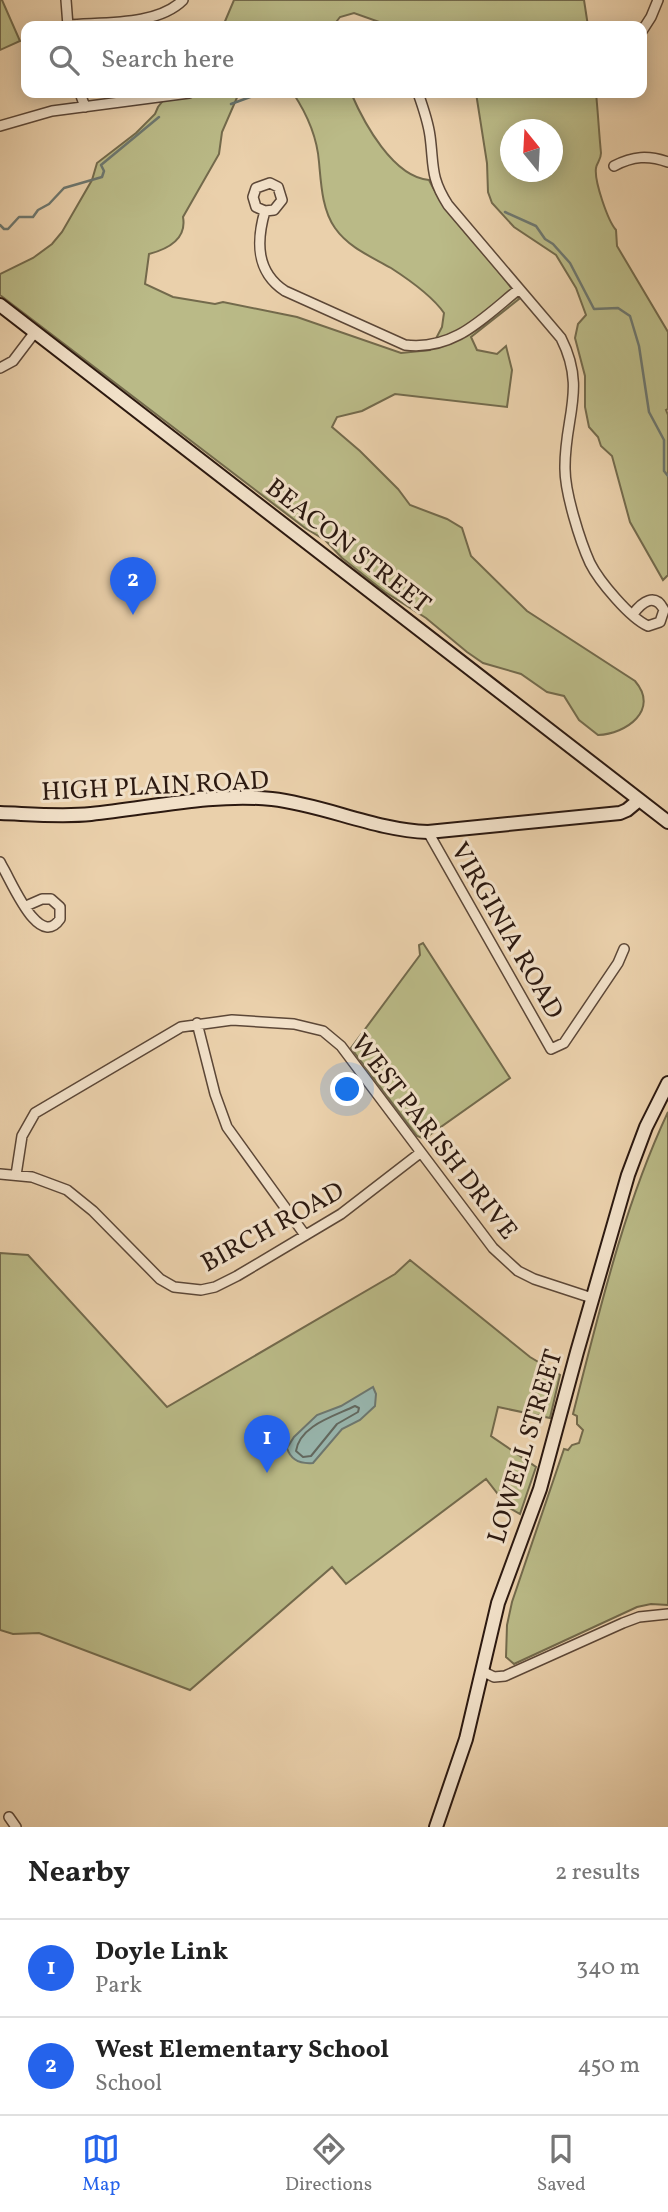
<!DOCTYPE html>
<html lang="en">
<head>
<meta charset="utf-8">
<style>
	:root { --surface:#fff; --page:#f2f2f2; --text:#222; --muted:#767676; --line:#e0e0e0; --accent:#2563eb }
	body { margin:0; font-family:Vollkorn,serif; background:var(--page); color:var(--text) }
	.compass { position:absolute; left:500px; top:119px; width:63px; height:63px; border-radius:50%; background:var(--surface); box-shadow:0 4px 18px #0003; rotate:342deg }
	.you { position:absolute; left:348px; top:1090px; width:24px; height:24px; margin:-18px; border:5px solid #fff; border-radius:50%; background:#1a73e8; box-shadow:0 0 0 10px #1a73e833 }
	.badge { display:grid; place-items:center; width:46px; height:46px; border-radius:50%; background:var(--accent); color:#fff; font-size:23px; font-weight:700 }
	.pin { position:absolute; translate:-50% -58px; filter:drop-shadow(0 2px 4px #0008) }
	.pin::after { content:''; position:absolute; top:37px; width:24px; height:21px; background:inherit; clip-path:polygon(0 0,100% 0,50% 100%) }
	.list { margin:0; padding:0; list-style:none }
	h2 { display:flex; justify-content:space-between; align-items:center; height:91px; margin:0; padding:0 28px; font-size:30px }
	h2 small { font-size:23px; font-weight:400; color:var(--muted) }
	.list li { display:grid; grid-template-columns:46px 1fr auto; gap:21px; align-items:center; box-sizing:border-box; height:98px; padding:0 28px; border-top:2px solid var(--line) }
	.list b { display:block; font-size:26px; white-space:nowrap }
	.list p { margin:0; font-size:23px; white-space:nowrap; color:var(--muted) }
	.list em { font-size:23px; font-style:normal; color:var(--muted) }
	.icon { flex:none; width:38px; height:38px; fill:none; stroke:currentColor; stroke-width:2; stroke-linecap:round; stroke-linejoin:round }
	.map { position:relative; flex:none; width:668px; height:1827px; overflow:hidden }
	.search { position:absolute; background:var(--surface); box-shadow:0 4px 18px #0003; left:21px; right:21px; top:21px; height:77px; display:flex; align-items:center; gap:18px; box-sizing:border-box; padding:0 24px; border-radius:14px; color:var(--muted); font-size:26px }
	.sheet { height:287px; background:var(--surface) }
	nav { display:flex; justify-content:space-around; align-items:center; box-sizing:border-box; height:98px; border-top:2px solid var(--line); background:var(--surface); font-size:19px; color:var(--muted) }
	nav a { display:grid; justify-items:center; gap:4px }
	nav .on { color:var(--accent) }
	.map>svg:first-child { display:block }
</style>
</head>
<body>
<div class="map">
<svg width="668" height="1827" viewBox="0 0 668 1827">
	<rect width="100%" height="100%" fill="#ead0ab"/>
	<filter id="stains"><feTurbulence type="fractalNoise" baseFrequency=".00286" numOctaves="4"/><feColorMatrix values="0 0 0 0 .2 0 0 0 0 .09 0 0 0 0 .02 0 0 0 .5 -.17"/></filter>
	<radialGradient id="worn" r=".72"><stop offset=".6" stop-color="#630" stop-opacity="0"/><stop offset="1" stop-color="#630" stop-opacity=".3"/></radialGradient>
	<!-- green -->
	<path fill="#baba87" stroke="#736a4c" stroke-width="2" fill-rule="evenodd" d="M0,0H2L20,41L0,50Z
		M234,0H584L588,26H420L382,23L354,13L340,17L333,26H223Z
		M169,93H239L222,132L219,154L183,217C187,239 168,249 149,254L145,284L173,297L215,304L223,302L297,317L401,353L430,350L442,327L444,313C433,297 408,279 391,268C372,257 349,248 335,228C322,210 321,183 319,162C317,136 307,114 293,93H351C364,123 393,177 429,180C451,225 492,257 519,299L471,337L477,350L497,354L506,346L512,370L507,407L395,394L362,411L337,417L332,427L360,451L398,489L410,505L447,519L462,528L471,556L527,611L635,681C660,710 626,734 598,735L579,720L564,696L547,692L521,674L483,663L467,652L426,618L385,592L342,558L325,540L305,528L0,295V274L33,258L52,244L62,232L92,180L97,163L136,133L155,114L158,107Z
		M476,93H596C598,113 599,133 601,153C601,160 597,162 596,168C594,181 608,221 616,230L617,246L668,332V409L666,410L668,415V575L663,580L630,522L612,456L601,446L598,437L589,427L585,407V376L575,338L578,324L586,315L576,288L556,255L514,227L492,203L488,192L487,163ZM510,130H552V172H510Z
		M423,943L510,1078L428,1136L422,1138L417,1136L351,1048L420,955L419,945Z
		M668,1112V1605L651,1604L637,1607L514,1664L506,1657L507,1625L512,1602L564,1449L568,1450L572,1445L579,1443L583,1430L577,1424V1416L573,1414C599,1313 623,1208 668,1112Z
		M0,1253L28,1255L167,1407L395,1274L410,1260L530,1357L560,1375L550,1418L498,1407L491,1436L536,1467L520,1514L508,1507L486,1479L346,1584L332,1567L190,1690L39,1633L13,1634L0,1630Z"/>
	<!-- water -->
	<path fill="#98b6ae" stroke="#6d776f" stroke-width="2" d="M373,1387L376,1394L375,1406L360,1420L342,1429L313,1463C301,1464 291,1461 287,1448L294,1437L317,1415L341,1406Z"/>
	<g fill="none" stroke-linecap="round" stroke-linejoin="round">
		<!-- shore -->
		<path stroke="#62685f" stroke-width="2" d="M355,1406L359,1408L358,1412L337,1424L311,1456L303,1457L296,1451C300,1425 335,1416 355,1406Z"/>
		<!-- stream -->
		<path stroke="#6d776f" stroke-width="2.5" d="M231,104L261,93
			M505,212L536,226L545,239L553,244L570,263L594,309L618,308L630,316L639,346L649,412L664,440V471L668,476
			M0,225L4,229H8L19,217H33L38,210L49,204L64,188L102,177L104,171L101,165L159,117"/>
		<defs>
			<path id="street" d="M66,0L68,26
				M68,25C104,22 157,26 183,0
				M642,31L651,17L658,0
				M80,93L85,107
				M418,93C423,107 428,121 430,136C434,166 430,177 448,205L561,338C587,389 564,418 565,469C565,493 580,541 590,563C599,581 630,618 648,626L660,622L664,610C655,592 642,602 633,614
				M0,126L52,111L189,93
				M614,166C633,156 648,155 668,162
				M265,211L274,210L282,200L278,187L270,183L256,188L253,197L256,207L265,211C256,242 256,272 285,291L405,345C454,351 483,318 519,289
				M0,368L13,361L35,332
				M428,832L551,1049L564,1043L618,963L624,949
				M0,862L2,866C12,882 39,950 60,919V907L51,899H42L26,906
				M197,1023L215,1094L227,1127L305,1235
				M0,1174L32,1177L67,1190L93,1211L160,1279L174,1287L201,1290L215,1287L237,1276L341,1214L420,1153
				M16,1175L22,1136L35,1113L181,1027L232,1020L294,1024L323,1031L341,1046L493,1248L518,1271L534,1279L592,1298
				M482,1671L494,1677L505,1676L623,1623L639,1617L668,1614
				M9,1817L16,1827"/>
			<path id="secondary" d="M0,305L668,822
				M0,813C29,814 62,817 91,814C150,808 212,793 272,799C325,805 374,830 428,832L620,813L627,810L639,800
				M436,1827L466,1739L498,1603L540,1489L577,1352L628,1175L646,1127L668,1083"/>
		</defs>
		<!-- street casing -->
		<use href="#street" stroke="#5c4737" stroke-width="12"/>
		<!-- secondary casing -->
		<use href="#secondary" stroke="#2c1910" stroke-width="16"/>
		<!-- street -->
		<use href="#street" stroke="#f1e0c8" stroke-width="9"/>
		<!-- secondary -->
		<use href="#secondary" stroke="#f1e0c8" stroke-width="12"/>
	</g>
	<g text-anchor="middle" stroke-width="6" stroke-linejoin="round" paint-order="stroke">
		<!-- street labels -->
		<g font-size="26" fill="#2c1910" stroke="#f1e0c8">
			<text transform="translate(349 545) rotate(38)" y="9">BEACON STREET</text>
			<text transform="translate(155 785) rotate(-3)" y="9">HIGH PLAIN ROAD</text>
			<text transform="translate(508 930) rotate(60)" y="9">VIRGINIA ROAD</text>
			<text transform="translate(435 1136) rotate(52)" y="9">WEST PARISH DRIVE</text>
			<text transform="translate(272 1226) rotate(-29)" y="9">BIRCH ROAD</text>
			<text transform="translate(524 1446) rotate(-73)" y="9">LOWELL STREET</text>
		</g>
	</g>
	<rect width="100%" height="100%" filter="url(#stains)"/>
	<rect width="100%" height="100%" fill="url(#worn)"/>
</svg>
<svg class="compass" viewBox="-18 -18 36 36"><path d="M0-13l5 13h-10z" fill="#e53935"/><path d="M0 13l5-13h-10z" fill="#767676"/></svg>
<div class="you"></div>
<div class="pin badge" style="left:267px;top:1473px">1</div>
<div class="pin badge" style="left:133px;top:615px">2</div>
<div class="search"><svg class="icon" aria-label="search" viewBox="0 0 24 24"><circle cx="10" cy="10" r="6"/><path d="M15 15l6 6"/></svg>Search here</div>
</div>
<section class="sheet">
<h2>Nearby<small>2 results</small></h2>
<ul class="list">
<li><span class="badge">1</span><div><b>Doyle Link</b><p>Park</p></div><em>340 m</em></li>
<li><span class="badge">2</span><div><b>West Elementary School</b><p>School</p></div><em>450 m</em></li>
</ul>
</section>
<nav>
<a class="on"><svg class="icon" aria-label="map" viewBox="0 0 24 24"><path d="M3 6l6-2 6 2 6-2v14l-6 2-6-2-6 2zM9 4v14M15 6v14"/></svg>Map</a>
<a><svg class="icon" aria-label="directions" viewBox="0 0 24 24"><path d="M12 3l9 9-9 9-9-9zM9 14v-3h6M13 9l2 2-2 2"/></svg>Directions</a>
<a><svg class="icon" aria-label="saved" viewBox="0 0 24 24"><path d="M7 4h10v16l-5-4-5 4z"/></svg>Saved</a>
</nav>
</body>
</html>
